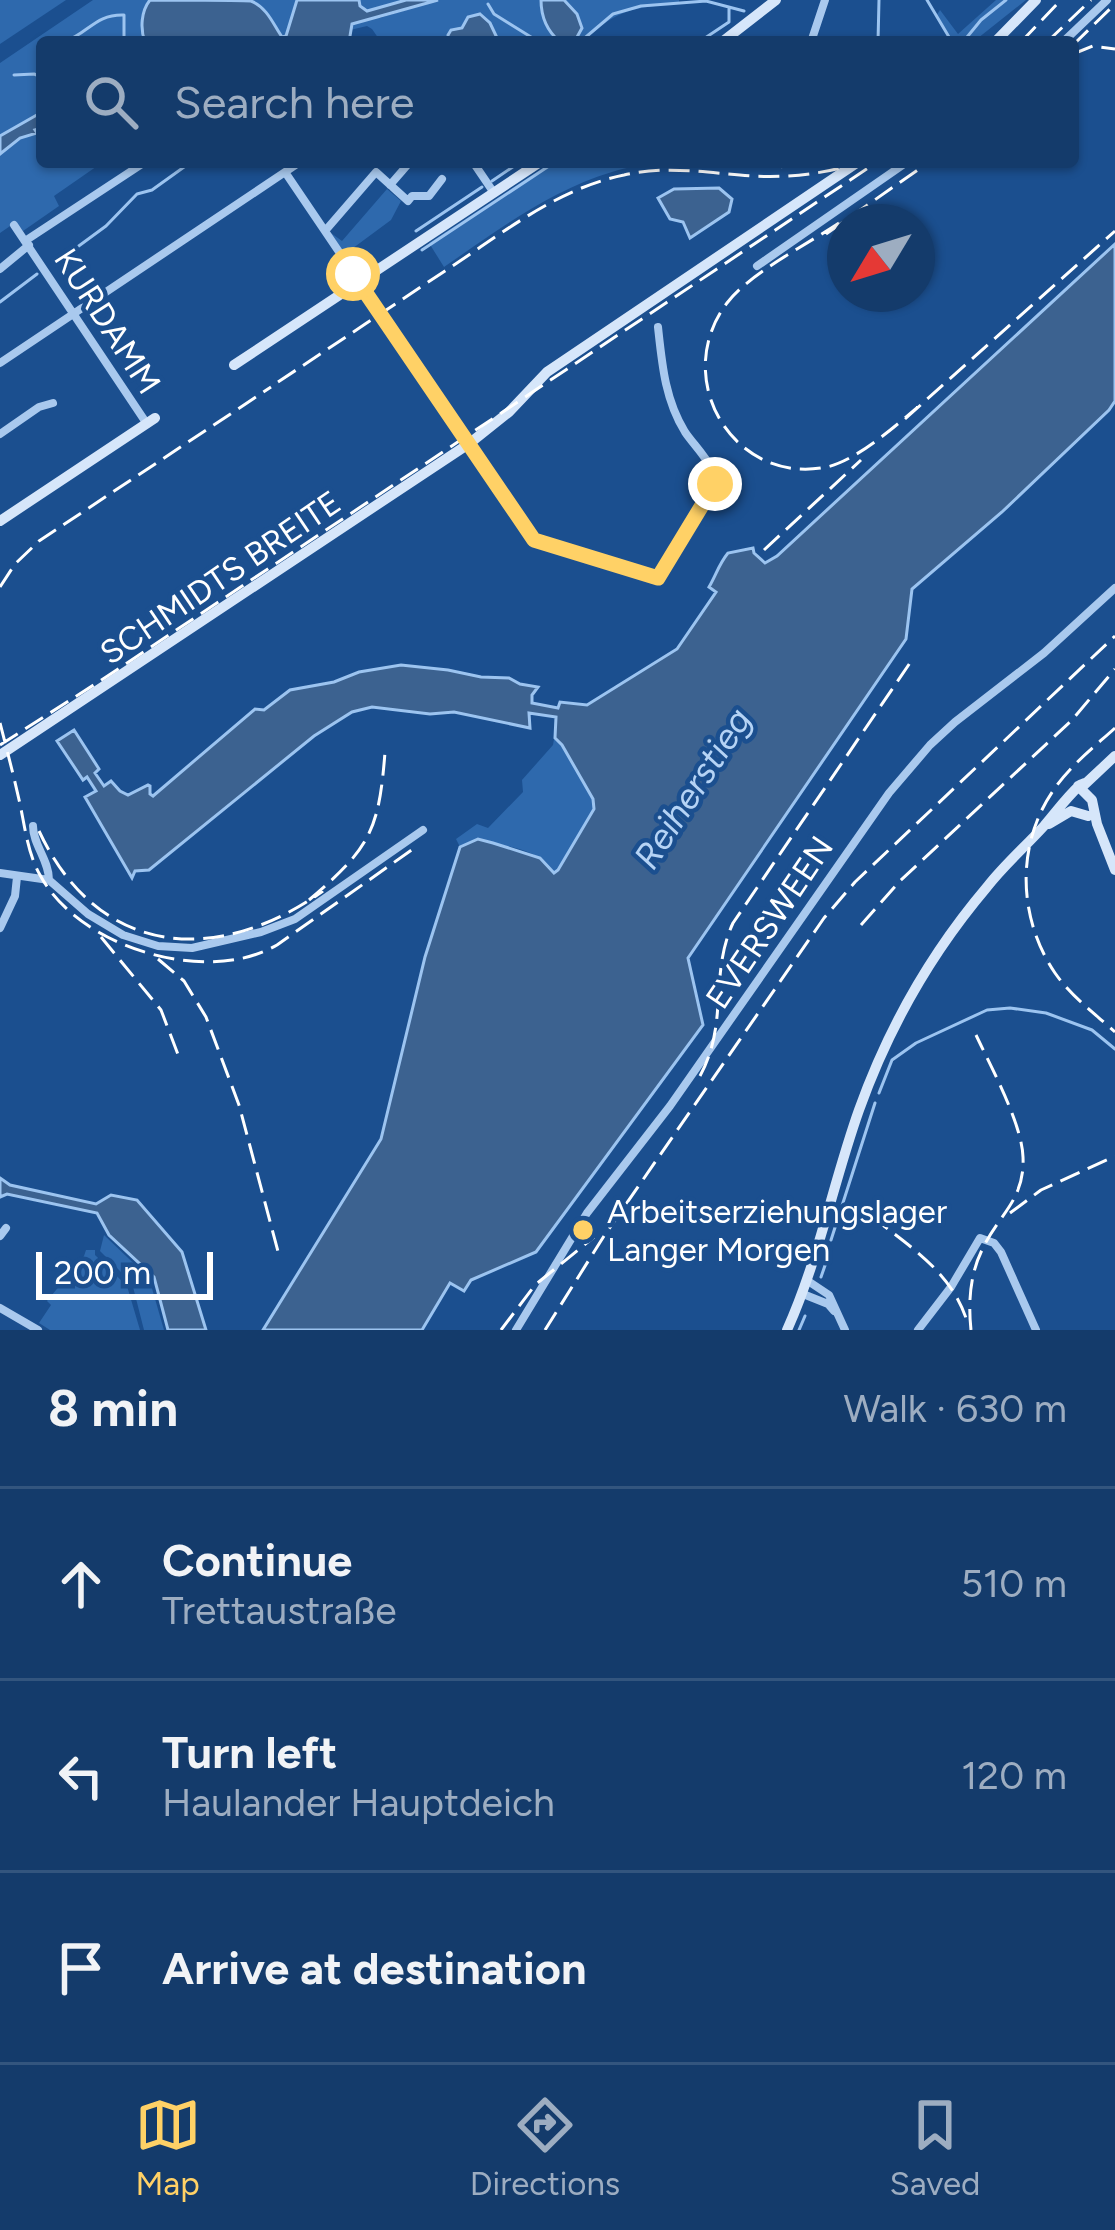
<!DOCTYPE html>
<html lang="en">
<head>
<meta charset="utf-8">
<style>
	:root { --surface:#143b6b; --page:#1d4271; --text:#f1f3f6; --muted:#9dadc1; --line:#33557e; --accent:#ffd166 }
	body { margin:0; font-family:Figtree,sans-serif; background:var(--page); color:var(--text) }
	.compass { position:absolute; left:827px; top:204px; width:108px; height:108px; border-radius:50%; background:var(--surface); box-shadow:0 3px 9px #0004; rotate:232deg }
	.scale { position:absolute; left:36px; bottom:30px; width:177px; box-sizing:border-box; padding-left:12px; border:6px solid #fff; border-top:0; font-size:33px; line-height:42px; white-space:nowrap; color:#fff; -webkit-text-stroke:9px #1b4f8f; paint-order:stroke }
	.stop { position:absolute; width:36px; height:36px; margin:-27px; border:9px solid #ffd166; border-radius:50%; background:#fff }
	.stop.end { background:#ffd166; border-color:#fff; box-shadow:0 3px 12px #0008 }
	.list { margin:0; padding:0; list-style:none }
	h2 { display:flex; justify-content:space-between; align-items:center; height:156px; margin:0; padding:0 48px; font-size:51px }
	h2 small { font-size:39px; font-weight:400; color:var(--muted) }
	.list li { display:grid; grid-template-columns:78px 1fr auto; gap:36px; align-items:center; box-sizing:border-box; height:192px; padding:0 48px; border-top:3px solid var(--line) }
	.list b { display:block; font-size:45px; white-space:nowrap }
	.list p { margin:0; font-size:39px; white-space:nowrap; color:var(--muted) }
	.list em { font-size:39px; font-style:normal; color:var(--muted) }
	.icon { flex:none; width:66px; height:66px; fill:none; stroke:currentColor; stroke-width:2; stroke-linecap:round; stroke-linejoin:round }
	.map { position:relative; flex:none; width:1115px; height:1330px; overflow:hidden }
	.search { position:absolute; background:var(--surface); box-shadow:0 3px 9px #0004; left:36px; right:36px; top:36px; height:132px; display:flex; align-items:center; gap:30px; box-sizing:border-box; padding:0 42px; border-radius:12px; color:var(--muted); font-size:45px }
	.sheet { height:732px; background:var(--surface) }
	nav { display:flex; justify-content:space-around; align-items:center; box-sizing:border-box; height:168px; border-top:3px solid var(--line); background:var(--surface); font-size:33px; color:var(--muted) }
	nav a { display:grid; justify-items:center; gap:6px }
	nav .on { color:var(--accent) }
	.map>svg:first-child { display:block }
</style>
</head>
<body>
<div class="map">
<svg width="1115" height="1330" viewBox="0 0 1115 1330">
	<rect width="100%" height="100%" fill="#1b4f8f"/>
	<!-- green -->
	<path fill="#2e69ad" d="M0,0H66L0,44Z
		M93,0H150L147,3L143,39L145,42H42V112L0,136V63Z
		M250,0H297L285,37L278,35L273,20Z
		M359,0H406L378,8L380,18L438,0H541L543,20L560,42H499L495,33L463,26L448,35L449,42H381L372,29L367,26L350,30L352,24L363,22Z
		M564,0H679V3C631,9 619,8 582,42H573C590,26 577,14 564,0Z
		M996,0H1026L973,42H951L936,16L940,10L958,34Z
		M42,128V162H103L54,196L59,206L23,231L16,222L0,233V154L19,138L35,134L34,130Z
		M552,162H659C643,165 627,167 612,172C549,191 498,230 444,267L429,243Z
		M387,189L401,201L391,220L345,254L331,233L342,241Z
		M554,739L562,745L593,799L595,809L558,871L553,873C548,868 545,862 539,858C523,846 478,839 460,847L456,839L477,824L488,828L523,792L522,780L553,745Z
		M104,1235L149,1278L164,1330H144L132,1283L100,1251Z
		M86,1250H95V1255L127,1286L140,1330H50L39,1323L51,1305L47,1301L84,1256Z"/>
	<!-- water -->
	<path fill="#3c6290" stroke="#9cc4f0" stroke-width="3" d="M150,0C169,0 238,0 251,1C268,8 274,26 282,37L286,36L297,0H359L360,6L367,11L406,0H438L352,24L349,42H145C140,29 141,11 150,0Z
		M541,0H564L577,14L582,28L576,39L560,42C547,31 541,17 541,0Z
		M480,14L490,23L499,42H449L448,35L451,30L462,28L468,17Z
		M42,112V128L35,130L37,133L20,138L0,154V136Z
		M719,188L732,199L729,212L690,238L683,222L670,219L658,198L674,189Z
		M1115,244V401L1109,410L1002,512L912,589L906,639L688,958L703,1025L536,1252L471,1280L464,1291L450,1283L422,1330H263L381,1139L425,957L460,847L478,839L493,843L540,858L554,873L558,870L594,809L593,799L562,745L555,738L556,717L529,713L530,728L454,712L430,714L372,707L352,712L314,736L149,870L135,871L132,878L85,797L96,791L87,777L83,780L57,741L74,730L99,769L95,773L104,786L111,781L120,791L128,795L148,785L150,786V794L153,796L255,709L264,710L290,690L334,682L359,672L401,665L448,670L481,677L509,678L520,684L538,687L532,695V703L558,708L560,702L587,705L677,649L716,592L709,587C716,575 719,564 728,553L753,548L754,553L765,563L777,556Z
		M0,1178L10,1185L96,1204L111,1195L137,1200L182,1252L206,1330H168L154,1277L109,1235L97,1213L7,1194L0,1197Z"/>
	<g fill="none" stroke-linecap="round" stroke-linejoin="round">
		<!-- stream -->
		<path stroke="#9cc4f0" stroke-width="3" d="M927,0L952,42
			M488,4L494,14L539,42
			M64,42C89,33 95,14 124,15V42
			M580,42L613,14L641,6L706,1L744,11
			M699,42L729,22V7
			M878,42L879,0
			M963,42L981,20L1006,0
			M14,75L34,74L42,77
			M492,181L520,162
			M416,231L482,187
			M422,250L555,162
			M61,259L106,226L137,194L152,190L191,162
			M0,302L37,274
			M879,1093L892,1060L916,1043L987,1010L1010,1008L1046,1013L1092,1030L1115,1049
			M831,1240L875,1103
			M821,1277L829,1254
			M799,1330L805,1316"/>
		<!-- street -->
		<path stroke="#a9c9ee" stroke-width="8" d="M811,42L825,0
			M1063,42L1107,0
			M473,162L494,193
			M781,162L782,164
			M285,172L534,540L658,578L712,491C721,469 697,450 685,432C665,400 662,364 658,327
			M390,185L410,162
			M14,225L147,424
			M325,231L376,172L408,201L412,196H429L442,179
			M25,241L145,162
			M757,266L907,162
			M0,269L29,245
			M0,363L300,162
			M0,434L39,407L53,403
			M33,826C33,845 49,860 49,880
			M0,873L49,880L88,914L123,935L158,946L192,948L261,932L295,919L423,830
			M0,928L15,896L17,877
			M0,1236L6,1228
			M808,1281L829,1295L845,1330
			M803,1294L828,1304L834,1311
			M0,1308L38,1330
			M516,1330L587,1213L670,1106L889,793L930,745L955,722L1044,653L1115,588
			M918,1330L951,1287L980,1238L994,1243L1001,1252L1036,1330"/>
		<!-- secondary -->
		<path stroke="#d6e6fa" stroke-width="10" d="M722,42L776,0
			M995,42L1036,0
			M234,365L540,162
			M0,521L155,418
			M0,755L470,443L509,412L547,372L858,162
			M1084,785L1115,756
			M1078,786L1092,800L1097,824L1115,870
			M1049,824L1071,811L1088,816
			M787,1330C819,1259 833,1183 859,1110C888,1029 931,953 987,887C1004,865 1025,847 1044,826C1056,812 1066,798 1080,785L1085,783"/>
		<!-- rail -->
		<path stroke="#fff" stroke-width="3" stroke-dasharray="21 9" stroke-linecap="butt" d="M1021,42L1061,0
			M1047,42L1091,0
			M1073,45L1115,4
			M1073,54L1093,46L1115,49
			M839,223C806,245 750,273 727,303C670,378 733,486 827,467C857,460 894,427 918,407
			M826,234L929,162
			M278,382C337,343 395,304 454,265C508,229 560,188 624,175C668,165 708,173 752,176C789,178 825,174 861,162
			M905,419L1115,231
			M764,550L861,460
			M0,587L15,564L39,541L271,387
			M0,723C7,750 14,777 20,804C25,828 28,854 40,875C79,948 207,986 277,945L413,849
			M1115,728C1094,747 1071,765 1055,788C1016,842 1017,917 1055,973C1071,996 1094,1013 1115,1032
			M0,745L103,679L877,162
			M39,831C98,957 216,967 323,891
			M309,900C370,848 379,831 385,752
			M861,925L900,881L1072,720L1115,669
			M101,937L161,1010L179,1057
			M158,959L184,981L206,1017L239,1105L280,1259
			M700,1076C729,1023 709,975 733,923L914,657
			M1010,1213L1041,1190L1115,1156
			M871,1216C909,1246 950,1271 966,1318
			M501,1330L535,1285L594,1237
			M545,1330L604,1236L824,918L855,882L1115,636
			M971,1330C968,1302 970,1273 983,1248C999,1214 1025,1200 1023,1157C1022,1124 991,1067 976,1035"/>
	</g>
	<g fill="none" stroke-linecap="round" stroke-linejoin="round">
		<!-- route -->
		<path stroke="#ffd166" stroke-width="15" d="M353,274L534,540L658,578L715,484"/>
	</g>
	<!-- markers -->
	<circle fill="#ffd166" stroke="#1b4f8f" stroke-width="4.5" cx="583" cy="1230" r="12"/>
	<g text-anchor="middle" stroke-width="9" stroke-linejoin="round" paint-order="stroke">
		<!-- street labels -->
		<g font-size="33" fill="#fff" stroke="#1b4f8f">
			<text transform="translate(108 321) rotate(57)" y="12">KURDAMM</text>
			<text transform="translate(220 577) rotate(-34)" y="12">SCHMIDTS BREITE</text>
			<text transform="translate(769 922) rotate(-56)" y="12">EVERSWEEN</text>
		</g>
		<!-- poi labels -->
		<g font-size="33" fill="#fff" stroke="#1b4f8f" text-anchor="start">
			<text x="607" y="1223">Arbeitserziehungslager<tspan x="607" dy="38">Langer Morgen</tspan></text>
		</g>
		<!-- water labels -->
		<g font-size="36" font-style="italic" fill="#b5d3f5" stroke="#1b4f8f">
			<text transform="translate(692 788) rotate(-57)" y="13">Reiherstieg</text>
		</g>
	</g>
</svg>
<svg class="compass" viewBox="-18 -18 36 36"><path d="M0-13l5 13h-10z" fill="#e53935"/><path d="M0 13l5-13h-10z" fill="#9dadc1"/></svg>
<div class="scale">200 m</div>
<div class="stop" style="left:353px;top:274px"></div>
<div class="stop end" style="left:715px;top:484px"></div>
<div class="search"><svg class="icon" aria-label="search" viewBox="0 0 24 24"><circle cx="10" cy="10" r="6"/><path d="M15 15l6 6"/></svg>Search here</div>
</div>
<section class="sheet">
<h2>8 min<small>Walk · 630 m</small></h2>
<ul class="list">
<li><svg class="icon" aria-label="ahead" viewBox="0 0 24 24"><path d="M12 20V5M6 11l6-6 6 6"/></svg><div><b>Continue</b><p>Trettaustraße</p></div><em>510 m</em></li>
<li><svg class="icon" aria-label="left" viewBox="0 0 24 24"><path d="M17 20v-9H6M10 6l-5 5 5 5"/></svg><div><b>Turn left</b><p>Haulander Hauptdeich</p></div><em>120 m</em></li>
<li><svg class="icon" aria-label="arrive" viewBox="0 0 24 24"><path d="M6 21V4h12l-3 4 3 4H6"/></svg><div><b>Arrive at destination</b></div></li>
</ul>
</section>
<nav>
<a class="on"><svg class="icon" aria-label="map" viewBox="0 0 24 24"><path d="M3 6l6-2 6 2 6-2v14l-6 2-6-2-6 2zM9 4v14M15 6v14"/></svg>Map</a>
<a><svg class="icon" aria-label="directions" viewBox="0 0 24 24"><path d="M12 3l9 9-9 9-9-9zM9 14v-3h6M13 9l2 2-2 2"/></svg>Directions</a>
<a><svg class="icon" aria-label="saved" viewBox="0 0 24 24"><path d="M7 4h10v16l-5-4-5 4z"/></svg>Saved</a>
</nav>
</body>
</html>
